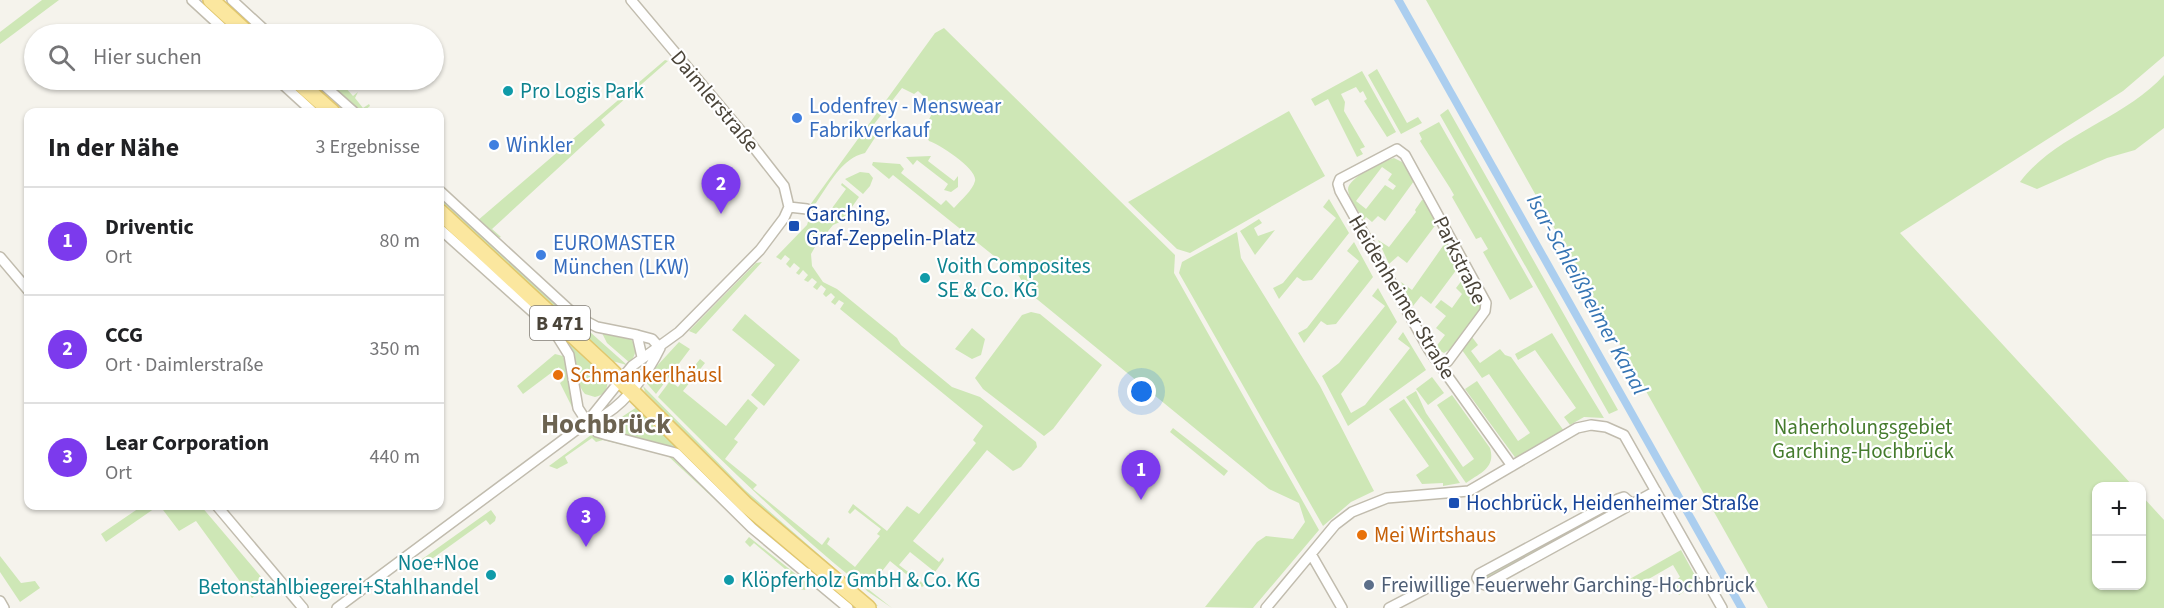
<!DOCTYPE html>
<html lang="de">
<head>
<meta charset="utf-8">
<style>
	:root { --surface:#fff; --page:#f6f6f6; --text:#202124; --muted:#757577; --line:#e0e0e0; --accent:#7c3aed }
	body { margin:0; font-family:"Source Sans 3",sans-serif; background:var(--page); color:var(--text) }
	.controls { position:absolute; right:18px; bottom:18px; display:grid; overflow:hidden; border-radius:12px; box-shadow:0 2px 4px #0004 }
	.controls button { width:54px; height:54px; display:grid; place-items:center; padding:0; border:0; border-bottom:2px solid var(--line); background:var(--surface); color:var(--text); font:30px sans-serif }
	.you { position:absolute; left:1142px; top:392px; width:21px; height:21px; margin:-15px; border:4px solid #fff; border-radius:50%; background:#1a73e8; box-shadow:0 0 0 9px #1a73e833 }
	.badge { display:grid; place-items:center; width:39px; height:39px; border-radius:50%; background:var(--accent); color:#fff; font-size:20px; font-weight:700 }
	.pin { position:absolute; translate:-50% -50px; filter:drop-shadow(0 2px 3px #0008) }
	.pin::after { content:''; position:absolute; top:32px; width:21px; height:18px; background:inherit; clip-path:polygon(0 0,100% 0,50% 100%) }
	.list { margin:0; padding:0; list-style:none }
	h2 { display:flex; justify-content:space-between; align-items:center; height:78px; margin:0; padding:0 24px; font-size:26px }
	h2 small { font-size:20px; font-weight:400; color:var(--muted) }
	.list li { display:grid; grid-template-columns:39px 1fr auto; gap:18px; align-items:center; box-sizing:border-box; height:108px; padding:0 24px; border-top:2px solid var(--line) }
	.list b { display:block; font-size:22px; white-space:nowrap }
	.list p { margin:0; font-size:20px; white-space:nowrap; color:var(--muted) }
	.list em { font-size:20px; font-style:normal; color:var(--muted) }
	.icon { flex:none; width:33px; height:33px; fill:none; stroke:currentColor; stroke-width:2; stroke-linecap:round; stroke-linejoin:round }
	.map { position:relative; flex:none; width:2164px; height:608px; overflow:hidden }
	.search { position:absolute; background:var(--surface); box-shadow:0 2px 4px #0004; left:24px; top:24px; width:420px; height:66px; display:flex; align-items:center; gap:15px; box-sizing:border-box; padding:0 21px; border-radius:33px; color:var(--muted); font-size:22px }
	.panel { position:absolute; background:var(--surface); box-shadow:0 2px 4px #0004; left:24px; top:108px; width:420px; height:402px; border-radius:12px }
	.map>svg:first-child { display:block }
</style>
</head>
<body>
<div class="map">
<svg width="2164" height="608" viewBox="0 0 2164 608">
	<rect width="100%" height="100%" fill="#f5f3ec"/>
	<!-- green -->
	<path fill="#cee7b6" fill-rule="evenodd" d="M42,0H59L0,44V32Z
		M1426,0H2164V56L2123,91L1900,233L2133,486H2096V586H2142V496L2164,520V608H1768Z
		M944,28L1175,255L1174,273L1319,530L1253,608L1205,607L1257,542L1266,536L1293,539L1305,522L1299,503L1269,489L1027,291L1019,276L893,175L889,179L872,165L873,162L900,164L904,169L901,173L941,205L946,200L954,208C960,201 973,190 975,181C978,169 939,144 929,141L924,130L935,107L918,91L914,94L902,88L871,128L878,133L865,153C842,158 829,184 816,203L810,205L935,33Z
		M665,60L668,61L601,120L605,125L492,229L501,237L496,239L477,221Z
		M1377,69L1407,123L1418,117L1422,123L1401,134L1368,75Z
		M1362,71L1396,132L1387,137L1364,101L1367,99L1363,91L1360,93L1356,87L1341,94L1345,102L1344,111L1365,147L1360,149L1363,154L1357,157L1328,99L1315,106L1311,99Z
		M2164,75V128L2135,150L2107,158L2037,189L2020,182C2056,134 2125,119 2164,75Z
		M324,80H339L342,84L348,80L344,86L353,96L358,92L355,98L363,108L369,104L370,106L365,110L367,112H360Z
		M1448,109L1618,410L1609,414L1440,115Z
		M1289,111L1325,176L1190,253L1177,249L1128,202Z
		M1439,122L1533,287L1510,300L1483,252L1488,249L1481,237L1476,239L1452,197L1454,195L1450,188L1420,141L1422,139L1419,133Z
		M931,156L928,161L954,181L958,176V187L951,192L944,190L948,184L917,160L913,165L906,157Z
		M1394,158L1402,162L1414,181L1385,221L1378,216L1372,222L1366,217L1364,220C1359,211 1349,200 1348,190C1347,178 1383,161 1394,158ZM1382,167L1392,174L1388,180L1396,186L1393,190L1385,185L1366,209L1356,201Z
		M860,172L869,173L873,178L870,186L863,194L845,179Z
		M842,183L859,197L842,221L833,225L815,247L811,254L812,266L823,282L837,289L897,338L901,345L952,387L980,397L1036,442L1037,447L1021,467L1013,471L987,450L913,541L939,562L943,557L944,560L935,572L910,552L899,565L925,585L922,587L890,561L868,589L892,608L867,591L864,587L867,583L860,578L857,582C784,523 724,463 658,397L670,381L678,387L700,359L705,363L683,391L726,426L748,399L758,408L734,439L738,442L725,459L757,485L753,489L822,545L828,537L830,539L827,544L855,567L880,536L877,534L881,529L855,509L850,514L848,512L853,504L887,531L907,506L919,514L976,443L973,440L983,426L840,309L844,303L839,300L835,305L831,302L835,297L831,293L826,297L823,294L826,289L821,285L817,290L813,287L817,282L812,278L808,282L804,280L808,275L803,270L799,275L796,273L800,268L794,263L790,268L786,264L790,259L785,255L781,260L776,257L807,225L810,215L821,214V211L827,215L846,189L841,185Z
		M440,198L627,365L612,361L440,205Z
		M1329,199L1349,233L1312,280L1303,281L1297,277L1279,299L1273,288L1283,283L1336,218L1323,207Z
		M1422,200H1425L1437,223L1407,263L1398,256L1389,264L1378,240L1389,247L1416,212L1415,210Z
		M440,218L606,376C610,387 605,395 595,397L585,394C573,380 577,356 567,340L440,224Z
		M1259,219L1262,223L1254,228L1258,236L1275,230L1255,255L1240,231Z
		M1237,232L1241,258L1320,386L1374,491L1351,502L1323,526L1179,273L1182,262Z
		M1354,242L1373,277L1336,324L1327,325L1321,321L1304,343L1298,333L1307,328L1359,261L1347,251Z
		M1445,243L1449,244L1460,265L1431,304L1421,296L1413,306L1401,282L1412,290Z
		M762,262L696,334L689,331L756,263Z
		M1466,275L1483,305L1452,348L1444,353L1435,348L1445,335L1436,328L1446,316L1435,307L1441,300L1452,308L1462,294L1456,288Z
		M1378,288L1397,322L1341,394L1351,413L1365,405L1410,348L1398,339L1403,332L1426,370L1348,426L1322,376L1339,363L1385,306L1372,296Z
		M1031,312L1040,314L1102,365L1053,429L1044,436L983,389L975,378L1022,315Z
		M745,314L800,360L764,406L751,395L775,365L732,330Z
		M972,328L985,339L981,355L972,359L955,349Z
		M602,333L631,339C638,348 636,354 630,363L607,343Z
		M1552,333L1604,418L1584,417L1570,425L1564,417L1576,408L1535,350L1518,360L1515,354Z
		M1472,337L1478,345L1471,351L1480,363L1500,349L1505,355L1511,357L1564,431L1517,460L1465,389L1477,381L1518,441L1530,433L1489,374L1482,378L1462,350Z
		M679,342L690,349L656,394L644,380Z
		M555,354L563,356L565,362L574,411L560,383L564,380L559,367L523,394L517,386Z
		M1432,377L1444,393L1428,405L1416,389Z
		M643,386L745,490L878,606H875L769,518L645,392Z
		M1416,391L1426,413L1463,467L1474,459L1437,405L1452,395L1490,448C1496,468 1480,473 1466,483L1406,397Z
		M1404,399L1460,483L1443,486V483L1422,484L1416,475L1429,466L1389,409Z
		M637,407L730,497L860,608H854L771,541L679,452C660,442 633,443 617,431L614,422Z
		M1173,428L1228,471L1224,476L1170,432Z
		M591,435L665,453L671,456L726,510L668,456L603,440L596,442L592,438L565,457L568,463L557,469L549,466Z
		M1619,504L1621,505L1486,578V576Z
		M142,506H158L106,542L101,534Z
		M160,506H201L268,585L252,598L196,521L179,531Z
		M491,510L496,517L495,521L490,525L486,520L429,561L433,567L427,571L418,564V562Z
		M749,537L807,583L805,590L799,589L782,574L785,569L754,543L750,547L745,542Z
		M1681,550L1698,581L1679,595L1672,583L1680,577L1673,565L1633,588L1628,580Z
		M0,556L21,583L35,581L40,588L20,602L0,572Z"/>
	<!-- water -->
	<path fill="#abceef" d="M1394,0H1403L1746,608H1737Z"/>
	<g fill="none" stroke-linecap="round" stroke-linejoin="round">
		<defs>
			<path id="street" d="M192,0L229,34
				M232,0L269,34
				M278,80L313,112
				M318,80L354,112
				M440,191L576,316L597,327L637,335L642,357
				M789,207L807,209
				M440,229L554,331L569,355L578,408L587,422L597,432L607,435L676,453L752,528L848,608
				M0,257L28,290
				M637,335L652,339L660,348
				M1441,366L1448,361L1485,311L1486,303L1405,155L1397,149L1340,179L1338,184L1340,191L1429,350L1512,466
				M589,421C594,418 601,418 606,414C628,400 649,371 660,348
				M1632,504L1485,585L1480,583L1477,578L1479,574L1618,499L1624,497L1632,504L1656,491
				M217,506L303,608
				M1311,554L1342,608
				M0,601L4,608
				M337,608L587,422L632,366L679,332L760,250L784,218L789,207L784,186L741,131L631,0
				M1266,608L1335,525L1352,512L1387,498L1469,491L1577,428L1591,425L1606,427L1624,435L1722,608
				M1389,608L1433,585"/>
			<path id="primary" d="M211,0L248,34
				M296,80L332,112
				M440,212L607,367L746,505L868,608"/>
		</defs>
		<!-- street casing -->
		<use href="#street" stroke="#c1bcae" stroke-width="12"/>
		<!-- primary casing -->
		<use href="#primary" stroke="#e1c76e" stroke-width="18"/>
		<!-- street -->
		<use href="#street" stroke="#fff" stroke-width="9"/>
		<!-- primary -->
		<use href="#primary" stroke="#fbe79f" stroke-width="15"/>
	</g>
	<!-- markers -->
	<g fill="#0f9aa8" stroke="#fff" stroke-width="2">
		<circle cx="508" cy="91" r="6"/>
		<circle cx="925" cy="278" r="6"/>
		<circle cx="491" cy="575" r="6"/>
		<circle cx="729" cy="580" r="6"/>
	</g>
	<g fill="#3f7fe0" stroke="#fff" stroke-width="2">
		<circle cx="797" cy="118" r="6"/>
		<circle cx="494" cy="145" r="6"/>
		<circle cx="541" cy="255" r="6"/>
	</g>
	<g fill="#1a4fb4" stroke="#fff" stroke-width="2">
		<rect x="788" y="220" width="12" height="12" rx="3"/>
		<rect x="1448" y="497" width="12" height="12" rx="3"/>
	</g>
	<g fill="#e8710a" stroke="#fff" stroke-width="2">
		<circle cx="558" cy="375" r="6"/>
		<circle cx="1362" cy="535" r="6"/>
	</g>
	<circle fill="#5c6f8a" stroke="#fff" stroke-width="2" cx="1369" cy="585" r="6"/>
	<g text-anchor="middle" stroke-width="4.5" stroke-linejoin="round" paint-order="stroke">
		<!-- shield labels -->
		<rect fill="#fff" stroke="#807c74" stroke-width="1.5" x="530" y="306" width="60" height="34" rx="4.5"/>
		<g font-size="20" font-weight="bold" fill="#4a4439">
			<text x="560" y="330">B 471</text>
		</g>
		<!-- culture labels -->
		<g font-size="21" fill="#0d838f" stroke="#fff" text-anchor="start">
			<text x="520" y="98">Pro Logis Park</text>
			<text x="937" y="273">Voith Composites<tspan x="937" dy="24">SE &amp; Co. KG</tspan></text>
			<text x="479" y="570" text-anchor="end">Noe+Noe<tspan x="479" dy="24">Betonstahlbiegerei+Stahlhandel</tspan></text>
			<text x="741" y="587">Klöpferholz GmbH &amp; Co. KG</text>
		</g>
		<!-- street labels -->
		<g font-size="21" fill="#4a4439" stroke="#fff">
			<text transform="translate(715 101) rotate(50)" y="7">Daimlerstraße</text>
			<text transform="translate(1460 260) rotate(64)" y="7">Parkstraße</text>
			<text transform="translate(1402 297) rotate(59)" y="7">Heidenheimer Straße</text>
		</g>
		<!-- shop labels -->
		<g font-size="21" fill="#366cbe" stroke="#fff" text-anchor="start">
			<text x="809" y="113">Lodenfrey - Menswear<tspan x="809" dy="24">Fabrikverkauf</tspan></text>
			<text x="506" y="152">Winkler</text>
			<text x="553" y="250">EUROMASTER<tspan x="553" dy="24">München (LKW)</tspan></text>
		</g>
		<!-- transit labels -->
		<g font-size="21" fill="#164399" stroke="#fff" text-anchor="start">
			<text x="806" y="221">Garching,<tspan x="806" dy="24">Graf-Zeppelin-Platz</tspan></text>
			<text x="1466" y="510">Hochbrück, Heidenheimer Straße</text>
		</g>
		<!-- food labels -->
		<g font-size="21" fill="#c56008" stroke="#fff" text-anchor="start">
			<text x="570" y="382">Schmankerlhäusl</text>
			<text x="1374" y="542">Mei Wirtshaus</text>
		</g>
		<!-- park labels -->
		<g font-size="21" fill="#457b2d" stroke="#fff">
			<text x="1863" y="434">Naherholungsgebiet<tspan x="1863" dy="24">Garching-Hochbrück</tspan></text>
		</g>
		<!-- service labels -->
		<g font-size="21" fill="#4e5e75" stroke="#fff" text-anchor="start">
			<text x="1381" y="592">Freiwillige Feuerwehr Garching-Hochbrück</text>
		</g>
		<!-- water labels -->
		<g font-size="22" font-style="italic" fill="#3574b3" stroke="#fff">
			<text transform="translate(1588 294) rotate(61)" y="8">Isar-Schleißheimer Kanal</text>
		</g>
		<!-- district labels -->
		<g font-size="27" font-weight="bold" fill="#6c6351" stroke="#fff">
			<text x="606" y="433">Hochbrück</text>
		</g>
	</g>
</svg>
<div class="controls">
<button>+</button>
<button>−</button>
</div>
<div class="you"></div>
<div class="pin badge" style="left:1141px;top:500px">1</div>
<div class="pin badge" style="left:721px;top:214px">2</div>
<div class="pin badge" style="left:586px;top:547px">3</div>
<div class="search"><svg class="icon" aria-label="search" viewBox="0 0 24 24"><circle cx="10" cy="10" r="6"/><path d="M15 15l6 6"/></svg>Hier suchen</div>
<section class="panel">
<h2>In der Nähe<small>3 Ergebnisse</small></h2>
<ul class="list">
<li><span class="badge">1</span><div><b>Driventic</b><p>Ort</p></div><em>80 m</em></li>
<li><span class="badge">2</span><div><b>CCG</b><p>Ort · Daimlerstraße</p></div><em>350 m</em></li>
<li><span class="badge">3</span><div><b>Lear Corporation</b><p>Ort</p></div><em>440 m</em></li>
</ul>
</section>
</div>
</body>
</html>
